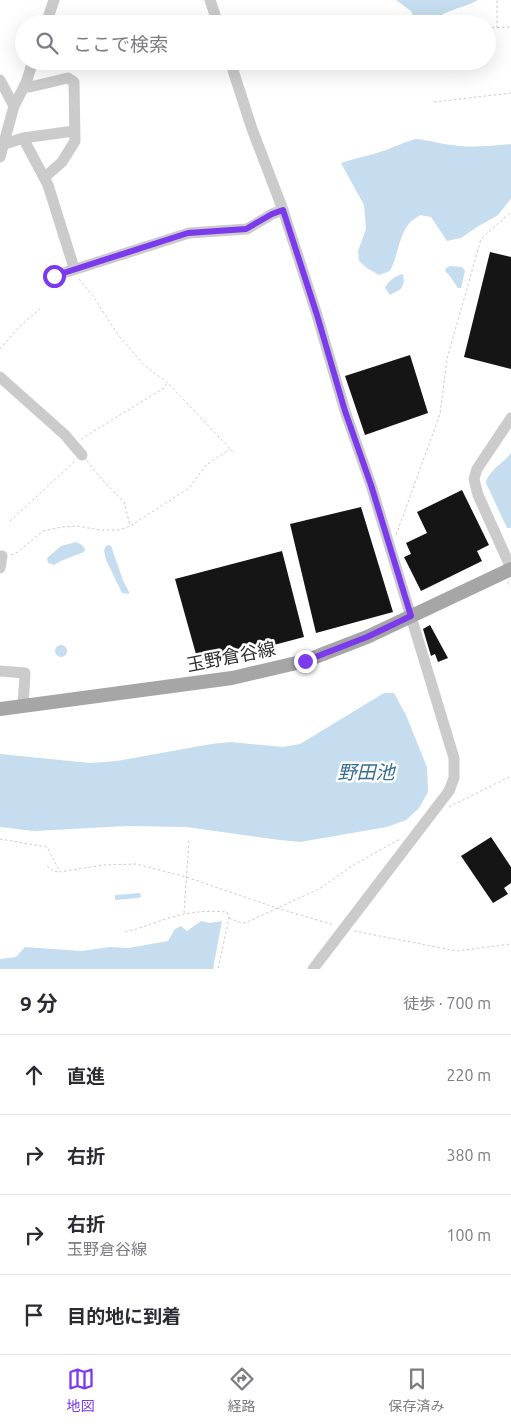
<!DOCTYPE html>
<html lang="ja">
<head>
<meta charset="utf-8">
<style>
	:root { --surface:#fff; --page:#f7f7f7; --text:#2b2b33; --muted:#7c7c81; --line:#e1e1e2; --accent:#7c3aed }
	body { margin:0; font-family:Ubuntu,"Noto Sans JP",sans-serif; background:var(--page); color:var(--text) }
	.stop { position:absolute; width:15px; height:15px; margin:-11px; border:4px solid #7c3aed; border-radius:50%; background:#fff }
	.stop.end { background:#7c3aed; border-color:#fff; box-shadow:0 1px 5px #0008 }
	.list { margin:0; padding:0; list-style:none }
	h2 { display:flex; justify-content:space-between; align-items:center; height:65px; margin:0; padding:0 20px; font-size:21px }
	h2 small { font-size:16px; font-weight:400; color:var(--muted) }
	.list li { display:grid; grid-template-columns:32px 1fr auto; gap:15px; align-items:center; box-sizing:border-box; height:80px; padding:0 20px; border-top:1px solid var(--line) }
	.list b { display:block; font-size:19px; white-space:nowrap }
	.list p { margin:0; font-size:16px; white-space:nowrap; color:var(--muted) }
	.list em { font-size:16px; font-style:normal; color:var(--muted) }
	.icon { flex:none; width:28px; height:28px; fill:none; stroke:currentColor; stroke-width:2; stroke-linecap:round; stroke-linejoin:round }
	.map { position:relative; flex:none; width:511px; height:969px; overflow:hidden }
	.search { position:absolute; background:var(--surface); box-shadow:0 5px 20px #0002; left:15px; right:15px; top:15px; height:55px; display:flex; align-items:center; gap:12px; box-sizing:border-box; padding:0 18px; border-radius:28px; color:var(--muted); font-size:19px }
	.sheet { height:385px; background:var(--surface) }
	nav { display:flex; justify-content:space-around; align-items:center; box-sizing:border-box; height:70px; border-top:1px solid var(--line); background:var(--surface); font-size:14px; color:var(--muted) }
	nav a { display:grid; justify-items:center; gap:2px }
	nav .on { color:var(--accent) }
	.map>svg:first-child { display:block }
</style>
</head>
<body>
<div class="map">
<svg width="511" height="969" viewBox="0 0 511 969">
	<rect width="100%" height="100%" fill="#fff"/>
	<!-- water -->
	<path fill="#c5ddee" d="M396,0H478C462,9 445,9 432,23L416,24L411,11Z
		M416,139C429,140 440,144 452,145C471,148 491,146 511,144V198L509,201L498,215L477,227L461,238L447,241L431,217L420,215C416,218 410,221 408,225C398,239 398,256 390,271L379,275L367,268L359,261L358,251L366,229L364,205L341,163C355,158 369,156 383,151C395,147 404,142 416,139Z
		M450,266L462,267L465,271L461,288H458L449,275L445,271L446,268Z
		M403,274L404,282L401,289L390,295L385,288C387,282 396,275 403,274Z
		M511,453V528H507L486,483C488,471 504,463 511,453Z
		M76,542L82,545L85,549L84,552L61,561L54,565L48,563L47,558L61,546Z
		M109,545L111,546L123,580L129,592V594L122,593L106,560L104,550L106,546Z
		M55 651a6 6 0 1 1 12 0a6 6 0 1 1-12 0Z
		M384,693H394L406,715L427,767L428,792L419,808L406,820L387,827L300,842L280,840L186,827L127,826L34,831L0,827V754L90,763L117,761L211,744L231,742L283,747L300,744Z
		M140,893L141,897L138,898L115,900V895Z
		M201,921L210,923L222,921L213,969H0V959L16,957L25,947L81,951L110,947L129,948L168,941L175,929L181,926L187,931Z"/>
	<!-- building -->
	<path fill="#151515" d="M490,252L511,257V369L464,357Z
		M410,355L428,413L365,435L345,376Z
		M462,490L489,545L477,551L482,561L421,591L404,557L411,554L406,543L427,533L417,512Z
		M361,507L393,612L316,633L290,524Z
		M282,551L304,637L199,665L175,579Z
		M430,625L448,658L438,662L435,654L431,656L423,629Z
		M491,837L511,867V883L504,888L508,894L493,903L461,856Z"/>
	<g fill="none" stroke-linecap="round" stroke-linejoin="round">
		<!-- path -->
		<path stroke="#cbcbcb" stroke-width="1" stroke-dasharray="2.5 2.5" stroke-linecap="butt" d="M487,28L511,27
			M497,28V0
			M434,102L511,93
			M79,279L93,296L119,336L145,366L168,383L235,454
			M0,349L20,326L40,309
			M81,439L164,388L167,383
			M87,461L105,483L124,502L130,525
			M10,521L74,462
			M396,535L440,414L447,359L481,239L511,212
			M11,555L18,552L43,531L62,527L77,526L100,530H119L130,526L189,488L206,465L230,449
			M507,582L511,586
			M449,807L511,776
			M0,839L47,847L60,872L103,865L136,864L186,877L277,908L334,925
			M47,866L53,871L59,872
			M184,913L189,841
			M229,918L238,922L245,923L319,889L355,864L400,839
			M354,931L457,951L511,944
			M125,932C147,927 168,916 191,913C202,911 215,911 227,912L229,918L218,969"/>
		<!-- minor -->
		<path stroke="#cbcbcb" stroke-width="11" d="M210,0L218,24
			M46,24L54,0
			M230,61L252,129L283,210L317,315L345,411L371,485L454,758V778L449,791L313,969
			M0,80L14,106
			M24,86L30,87L68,78L74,82L75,141L62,162L45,177
			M23,138L48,185L74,268
			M4,143H8L23,138L74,131
			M0,157L14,106L26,83L33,61
			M54,276L189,233L247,229L272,214L283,210
			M0,377L65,435L82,455
			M511,418L477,469L474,479L478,495L511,568
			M0,568L2,556
			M0,671L25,673L23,706"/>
		<!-- major -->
		<path stroke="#a6a6a6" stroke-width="14" d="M0,709L232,678L305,661L367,637L511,569"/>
	</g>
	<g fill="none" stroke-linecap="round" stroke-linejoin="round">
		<!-- route -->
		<path stroke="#7c3aed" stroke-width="6" d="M54,276L188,233L246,229L272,214L283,210L317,315L345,411L371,485L411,616L367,637L305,661"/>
	</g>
	<g text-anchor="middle" stroke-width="5" stroke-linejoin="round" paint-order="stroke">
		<!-- street labels -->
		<g font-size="18" fill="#2e2e2e" stroke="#fff">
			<text transform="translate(231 657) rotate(-11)" y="6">玉野倉谷線</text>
		</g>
		<!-- water labels -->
		<g font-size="19" font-style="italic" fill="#366f95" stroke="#fff">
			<text x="366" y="779">野田池</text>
		</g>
	</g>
</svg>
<div class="stop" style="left:54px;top:276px"></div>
<div class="stop end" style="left:305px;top:661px"></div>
<div class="search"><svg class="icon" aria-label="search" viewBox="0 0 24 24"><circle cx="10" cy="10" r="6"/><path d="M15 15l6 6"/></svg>ここで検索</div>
</div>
<section class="sheet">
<h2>9 分<small>徒歩 · 700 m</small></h2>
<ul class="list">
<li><svg class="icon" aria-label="ahead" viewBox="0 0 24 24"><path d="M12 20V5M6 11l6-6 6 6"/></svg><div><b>直進</b></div><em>220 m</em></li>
<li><svg class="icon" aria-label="right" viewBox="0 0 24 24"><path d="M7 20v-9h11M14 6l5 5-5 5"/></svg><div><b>右折</b></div><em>380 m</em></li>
<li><svg class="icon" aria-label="right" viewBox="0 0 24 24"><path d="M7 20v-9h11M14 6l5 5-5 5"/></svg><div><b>右折</b><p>玉野倉谷線</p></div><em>100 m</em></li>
<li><svg class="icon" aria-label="arrive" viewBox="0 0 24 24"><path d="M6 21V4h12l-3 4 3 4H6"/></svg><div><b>目的地に到着</b></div></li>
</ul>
</section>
<nav>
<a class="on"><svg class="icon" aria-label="map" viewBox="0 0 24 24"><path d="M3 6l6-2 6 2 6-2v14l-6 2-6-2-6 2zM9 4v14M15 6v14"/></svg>地図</a>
<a><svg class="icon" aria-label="directions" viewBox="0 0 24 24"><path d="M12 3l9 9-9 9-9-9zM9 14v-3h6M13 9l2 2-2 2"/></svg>経路</a>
<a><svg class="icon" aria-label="saved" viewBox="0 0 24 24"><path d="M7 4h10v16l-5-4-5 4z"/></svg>保存済み</a>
</nav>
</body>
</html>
